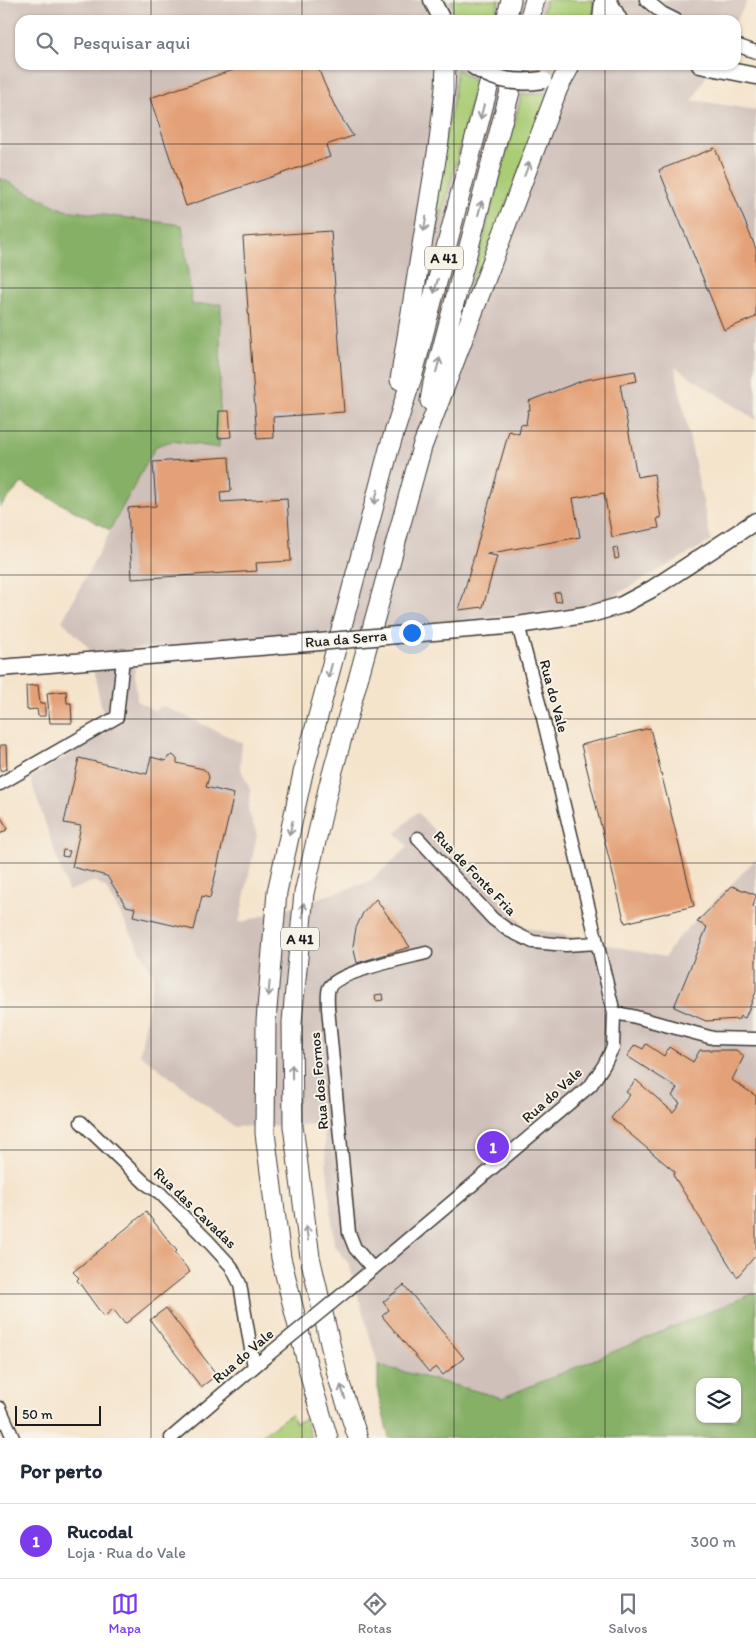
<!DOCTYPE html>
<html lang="pt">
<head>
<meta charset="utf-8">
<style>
	:root { --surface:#fff; --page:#f6f6f7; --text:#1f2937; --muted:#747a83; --line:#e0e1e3; --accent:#7c3aed }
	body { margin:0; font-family:Itim,sans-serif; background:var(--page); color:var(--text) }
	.controls { position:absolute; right:15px; bottom:15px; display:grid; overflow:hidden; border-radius:10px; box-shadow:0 1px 4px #0004 }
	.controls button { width:45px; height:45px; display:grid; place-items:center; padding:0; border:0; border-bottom:1px solid var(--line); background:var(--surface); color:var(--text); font:25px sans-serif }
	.scale { position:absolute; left:15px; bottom:12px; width:86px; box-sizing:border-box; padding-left:5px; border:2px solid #1c1c1c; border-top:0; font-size:14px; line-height:18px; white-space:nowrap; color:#1c1c1c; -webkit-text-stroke:4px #f7f3e8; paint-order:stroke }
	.you { position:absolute; left:411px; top:632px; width:18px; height:18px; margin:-12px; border:4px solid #fff; border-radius:50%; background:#1a73e8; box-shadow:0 0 0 8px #1a73e833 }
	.badge { display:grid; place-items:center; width:32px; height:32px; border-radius:50%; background:var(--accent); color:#fff; font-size:16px; font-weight:700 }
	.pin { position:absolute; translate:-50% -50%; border:2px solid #fff; box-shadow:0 1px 5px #0006 }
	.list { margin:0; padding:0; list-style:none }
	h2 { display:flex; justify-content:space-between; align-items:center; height:65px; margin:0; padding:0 20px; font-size:21px }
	h2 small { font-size:16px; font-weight:400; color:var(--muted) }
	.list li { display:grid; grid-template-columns:32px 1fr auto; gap:15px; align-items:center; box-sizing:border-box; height:75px; padding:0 20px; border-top:1px solid var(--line) }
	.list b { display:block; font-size:19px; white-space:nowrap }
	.list p { margin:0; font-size:16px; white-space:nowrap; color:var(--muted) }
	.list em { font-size:16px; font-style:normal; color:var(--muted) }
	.icon { flex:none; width:28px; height:28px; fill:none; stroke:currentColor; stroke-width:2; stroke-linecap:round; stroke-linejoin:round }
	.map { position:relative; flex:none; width:756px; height:1438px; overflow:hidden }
	.search { position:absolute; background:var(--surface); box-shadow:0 1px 4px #0004; left:15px; right:15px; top:15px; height:55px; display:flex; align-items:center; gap:12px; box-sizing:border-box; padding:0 18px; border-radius:15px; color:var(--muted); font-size:19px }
	.sheet { height:140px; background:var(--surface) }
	nav { display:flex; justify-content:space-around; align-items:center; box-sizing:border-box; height:70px; border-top:1px solid var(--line); background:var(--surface); font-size:14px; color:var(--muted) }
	nav a { display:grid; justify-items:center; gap:2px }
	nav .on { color:var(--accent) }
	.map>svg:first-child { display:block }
</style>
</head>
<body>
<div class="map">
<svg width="756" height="1438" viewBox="0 0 756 1438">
	<rect width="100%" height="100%" fill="#f7f3e8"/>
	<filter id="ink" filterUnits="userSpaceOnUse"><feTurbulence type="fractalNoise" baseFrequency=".02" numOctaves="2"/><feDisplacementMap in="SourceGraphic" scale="10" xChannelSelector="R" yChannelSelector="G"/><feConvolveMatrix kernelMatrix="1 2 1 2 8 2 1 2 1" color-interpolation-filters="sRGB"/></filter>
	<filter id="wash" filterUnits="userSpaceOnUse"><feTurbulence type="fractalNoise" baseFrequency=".0096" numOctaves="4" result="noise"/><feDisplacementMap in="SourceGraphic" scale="20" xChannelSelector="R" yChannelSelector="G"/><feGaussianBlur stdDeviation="1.12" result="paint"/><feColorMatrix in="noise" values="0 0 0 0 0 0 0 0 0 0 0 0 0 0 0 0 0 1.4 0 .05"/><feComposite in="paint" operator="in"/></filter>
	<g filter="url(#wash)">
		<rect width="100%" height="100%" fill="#f5e4cc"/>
		<!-- industrial -->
		<path fill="#cfc0ba" d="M0,0H748L736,21L20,20V65H712L693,100L756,110V420L675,367L711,541L596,606L408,626L133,649L137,701L153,710L164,706L242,743L240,767L251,792L248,810L257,835L239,923L369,882L408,847L396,833L417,812L525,927L665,957L676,940L756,859V1294H752L502,1398L378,1365L349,1264L334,1245L323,1124L234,1127L140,1054L154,975L106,888L95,881L68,891L30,778L107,732L88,647L62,621L156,446L172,441L218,448L221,304L192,305L182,225L64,210L0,178Z"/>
		<!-- green -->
		<path fill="#a9cc75" stroke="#627448" d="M452,0H499L494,20H454Z
			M546,0H593V11L591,20H541Z
			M457,69L475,83L460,148L428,262L435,185L453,104Z
			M549,93L461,321L522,95Z
			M291,1414L295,1423L305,1419L311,1438H257Z"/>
		<!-- forest -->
		<path fill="#86b066" stroke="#516641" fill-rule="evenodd" d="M0,178L64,210L182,225L192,305L221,304L219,448L172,441L156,446L110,530L22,483L0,507Z
			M752,1294H756V1438H389L378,1393V1365L502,1398ZM700,1382H737V1419H700Z"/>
		<g id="blocks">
			<!-- building -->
			<path fill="#e4a177" d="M248,65H317L324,83L337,111L353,136L326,145L330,157L186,206L150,98Z
				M715,148L756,249V317L724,330L659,170Z
				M331,231L344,412L273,417L274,438L257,439L243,237Z
				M635,371L637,381L620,384L637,477L654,474L661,518H657L659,528L612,537L604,493L573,498L580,537L486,554L497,556L483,607L459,610L509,431L519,434L521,424L526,425L528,410H530L529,401L584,380Z
				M219,411H229L231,437L218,438Z
				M229,457L231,491L220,492L221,502L287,498L291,561L256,563L257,571L132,579L128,508L156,506L153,462Z
				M617,547L619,558L615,559L613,548Z
				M560,592L562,601L556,602L554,593Z
				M38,685L40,704L45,703V716H38L37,709L27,710L26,686Z
				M66,691L67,703H71L72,723H50L47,693Z
				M650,728L694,906L625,923L581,745Z
				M0,745H6L7,769L0,771Z
				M173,755L177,759V763L203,769L207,772L209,777L206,787L234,794L210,898L202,896L194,930L133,916L135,908L126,906L107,876L72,867L81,826L64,823L79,758L147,774L151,757L166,761L168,757Z
				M0,816L8,829L0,834Z
				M63,850L70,851L68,857L62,856Z
				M732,886L756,895L753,907L756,908V992L745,1018L740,1016L739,1019L706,1021L674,1007L707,927L697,922Z
				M376,899L410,947L357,963L353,946L356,928L363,913Z
				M382,994L383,1000L376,1001L375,995Z
				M646,1044L664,1056L669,1047L693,1062L700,1050H736L744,1056L732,1080L756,1096V1255L737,1277L673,1175L675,1172L611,1118L630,1095L626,1092L636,1080L673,1112L680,1103L672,1096L677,1088L627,1056L635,1045L643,1049Z
				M146,1212L177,1251L175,1253L190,1272L125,1324L113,1309L104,1317L77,1280L79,1278L73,1272Z
				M404,1285L464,1358L443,1375L436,1367L429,1372L382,1316L389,1310L383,1302Z
				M166,1308L217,1375L201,1387L150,1320Z"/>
		</g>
	</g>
	<g filter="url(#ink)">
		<use href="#blocks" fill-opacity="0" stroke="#3d3a36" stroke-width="1"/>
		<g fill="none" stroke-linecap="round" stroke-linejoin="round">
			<defs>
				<path id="minor" d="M646,0L662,13L676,20
					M736,45L756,52
					M0,784L117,717L123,658
					M418,838L493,919L508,930L533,942L566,945L597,943
					M614,1013L632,1016L713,1038L756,1039
					M81,1122L145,1183L160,1193L208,1241L231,1266L240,1284L254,1367
					M373,1269L355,1248L349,1233L328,1008C328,1002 327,993 329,988C336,972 407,958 426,953
					M350,1288L591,1085L604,1065L613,1047L614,1013L542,714L518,625
					M0,1408L13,1438
					M171,1438L268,1355"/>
				<path id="major" d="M432,0L442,20
					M608,0L619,20
					M601,20L603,0
					M700,65L756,76
					M397,635L518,625L591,614L622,605L652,589L756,521
					M0,668L308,643"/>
				<path id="highway" d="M506,20L511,0
					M529,20L535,0
					M400,380L439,141L445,88L446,65
					M430,401L433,383L517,65
					M328,1438L314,1391L281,1258L265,1133L266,1021L277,892L303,773L389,449L413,374L494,65
					M358,1438L338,1378L310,1257L293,1126L292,1022L304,893L329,785L422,447L558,88L569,68"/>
			</defs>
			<!-- minor casing -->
			<use href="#minor" stroke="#3d3a36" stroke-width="15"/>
			<!-- major casing -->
			<use href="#major" stroke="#3d3a36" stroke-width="19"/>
			<!-- highway casing -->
			<use href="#highway" stroke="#3d3a36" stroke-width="21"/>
			<!-- minor -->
			<use href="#minor" stroke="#fff" stroke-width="12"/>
			<!-- major -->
			<use href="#major" stroke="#fff" stroke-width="16"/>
			<!-- highway -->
			<use href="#highway" stroke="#fff" stroke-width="19"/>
			<defs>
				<path id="minor-bridge" d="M268,1355L350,1288"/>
				<path id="major-bridge" d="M472,65C494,81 517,84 543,80
					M308,643L397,635"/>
			</defs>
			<!-- minor-bridge casing -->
			<use href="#minor-bridge" stroke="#3d3a36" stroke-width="15" stroke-linecap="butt"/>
			<!-- major-bridge casing -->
			<use href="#major-bridge" stroke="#3d3a36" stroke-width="19" stroke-linecap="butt"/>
			<!-- minor-bridge -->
			<use href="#minor-bridge" stroke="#fff" stroke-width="12"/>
			<!-- major-bridge -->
			<use href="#major-bridge" stroke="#fff" stroke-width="16"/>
		</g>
		<!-- one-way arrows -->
		<defs><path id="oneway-shaft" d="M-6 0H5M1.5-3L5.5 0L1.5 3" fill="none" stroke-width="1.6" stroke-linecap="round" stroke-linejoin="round" transform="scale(1.25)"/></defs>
		<g stroke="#999">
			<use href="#oneway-shaft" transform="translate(482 112) rotate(105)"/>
			<use href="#oneway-shaft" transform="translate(527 169) rotate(-69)"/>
			<use href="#oneway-shaft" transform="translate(480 208) rotate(-75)"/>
			<use href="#oneway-shaft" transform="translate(425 224) rotate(99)"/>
			<use href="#oneway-shaft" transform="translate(436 286) rotate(105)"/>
			<use href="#oneway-shaft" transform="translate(438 365) rotate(-75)"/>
			<use href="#oneway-shaft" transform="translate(376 497) rotate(105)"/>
			<use href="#oneway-shaft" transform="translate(330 671) rotate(105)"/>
			<use href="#oneway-shaft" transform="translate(291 828) rotate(102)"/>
			<use href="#oneway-shaft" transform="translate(303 910) rotate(-84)"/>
			<use href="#oneway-shaft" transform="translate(269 989) rotate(95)"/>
			<use href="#oneway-shaft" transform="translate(292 1072) rotate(-91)"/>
			<use href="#oneway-shaft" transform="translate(307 1233) rotate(-97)"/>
			<use href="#oneway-shaft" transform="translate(343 1392) rotate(-108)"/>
		</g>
	</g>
	<!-- grid -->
	<path fill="none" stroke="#1c1c1c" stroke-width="1" stroke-opacity="0.55" d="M151,0V20M302,0V20M454,0V20M605,0V20M151,65V1438M302,65V1438M454,65V1438M605,65V1438M0,144H756M0,288H756M0,431H756M0,575H756M0,719H756M0,863H756M0,1007H756M0,1150H756M0,1294H756"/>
	<g text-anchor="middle" stroke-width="4" stroke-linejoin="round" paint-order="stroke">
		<!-- shield labels -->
		<g fill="#f7f3e8" stroke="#5e5c59" stroke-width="1">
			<rect x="425" y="246.5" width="38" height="23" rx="4"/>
			<rect x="281" y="927.5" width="38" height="23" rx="4"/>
		</g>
		<g font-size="14" font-weight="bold" fill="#1c1c1c">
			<text x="444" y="263">A 41</text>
			<text x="300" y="944">A 41</text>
		</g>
		<!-- street labels -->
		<g font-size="15" fill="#1c1c1c" stroke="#f7f3e8">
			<text transform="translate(346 639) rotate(-5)" y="5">Rua da Serra</text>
			<text transform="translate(554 696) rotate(75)" y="5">Rua do Vale</text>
			<text transform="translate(475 873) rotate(46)" y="5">Rua de Fonte Fria</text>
			<text transform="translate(319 1081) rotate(-95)" y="5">Rua dos Fornos</text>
			<text transform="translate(552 1095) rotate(-42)" y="5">Rua do Vale</text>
			<text transform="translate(195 1208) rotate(44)" y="5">Rua das Cavadas</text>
			<text transform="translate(243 1356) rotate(-41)" y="5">Rua do Vale</text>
		</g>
	</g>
</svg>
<div class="controls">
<button><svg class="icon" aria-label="layers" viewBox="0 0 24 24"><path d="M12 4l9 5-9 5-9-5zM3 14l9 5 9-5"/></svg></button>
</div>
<div class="scale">50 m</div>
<div class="you"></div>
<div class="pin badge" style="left:493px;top:1147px">1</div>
<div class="search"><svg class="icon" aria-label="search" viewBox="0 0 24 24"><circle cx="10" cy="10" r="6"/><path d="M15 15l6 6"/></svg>Pesquisar aqui</div>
</div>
<section class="sheet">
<h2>Por perto<small></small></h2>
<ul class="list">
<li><span class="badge">1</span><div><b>Rucodal</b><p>Loja · Rua do Vale</p></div><em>300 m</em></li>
</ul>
</section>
<nav>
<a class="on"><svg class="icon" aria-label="map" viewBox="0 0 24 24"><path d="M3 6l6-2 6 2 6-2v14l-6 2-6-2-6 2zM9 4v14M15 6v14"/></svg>Mapa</a>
<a><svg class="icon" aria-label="directions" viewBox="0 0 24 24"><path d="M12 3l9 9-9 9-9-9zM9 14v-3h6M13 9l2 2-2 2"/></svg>Rotas</a>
<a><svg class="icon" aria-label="saved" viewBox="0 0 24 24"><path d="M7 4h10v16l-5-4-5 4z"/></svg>Salvos</a>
</nav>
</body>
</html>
